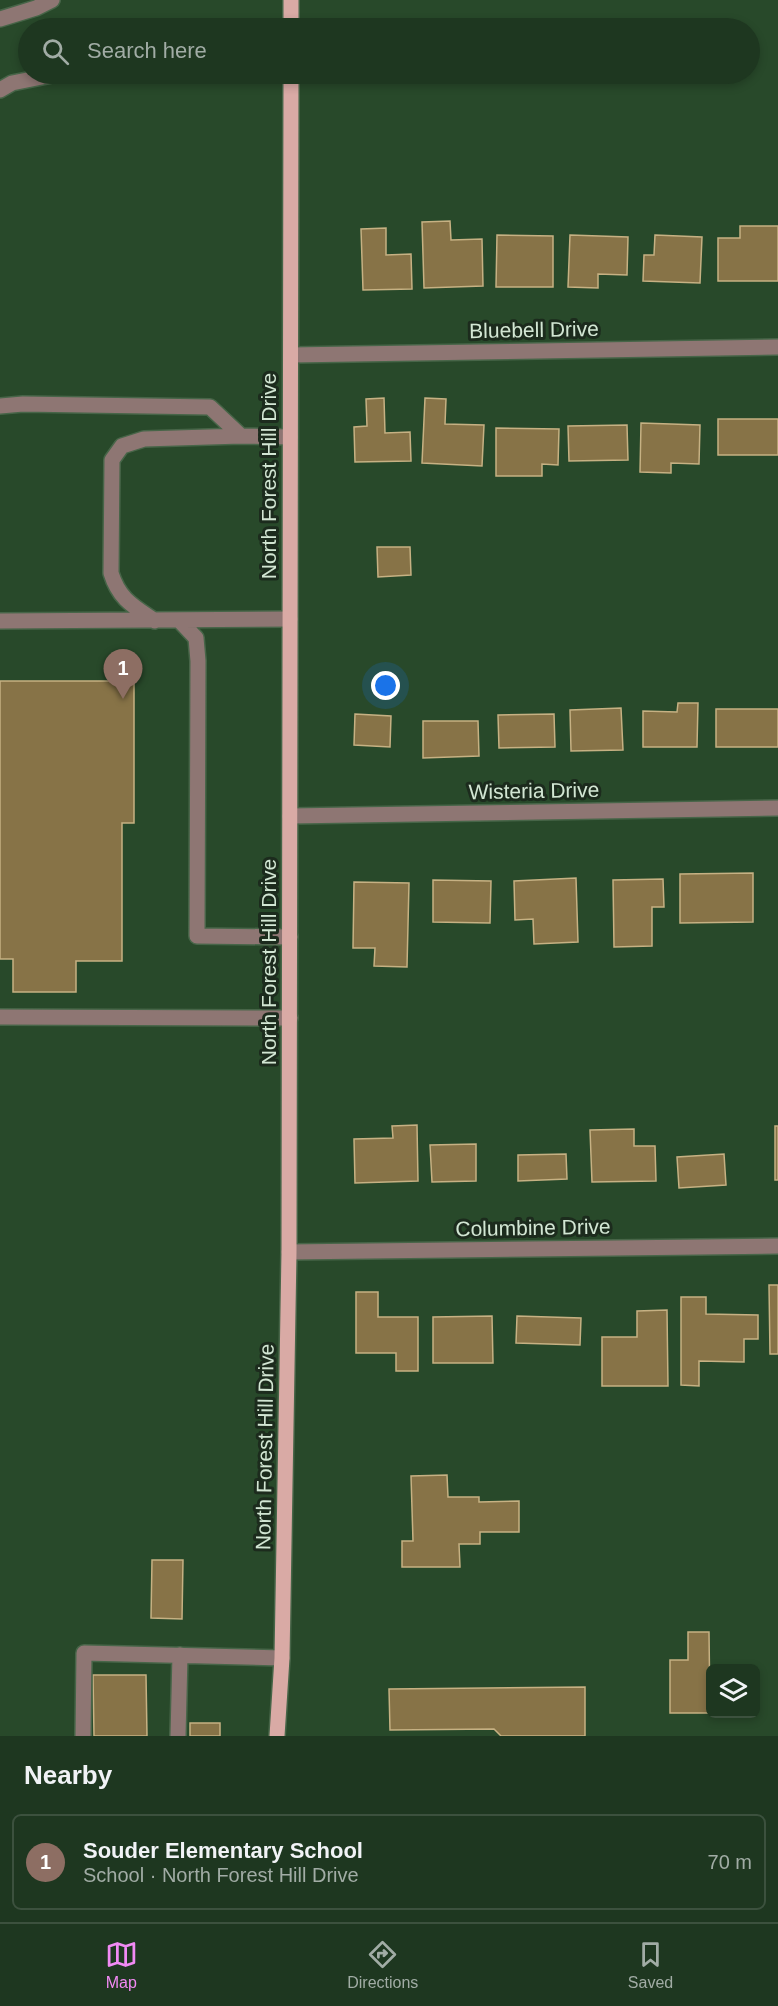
<!DOCTYPE html>
<html lang="en">
<head>
<meta charset="utf-8">
<style>
	:root { --surface:#1e3720; --page:#263f29; --text:#f1f3f6; --muted:#a1aca5; --line:#3c513e; --accent:#f18af4 }
	body { margin:0; font-family:Helvetica,sans-serif; background:var(--page); color:var(--text) }
	.controls { position:absolute; right:18px; bottom:18px; display:grid; overflow:hidden; border-radius:9px; box-shadow:0 3px 9px #0003 }
	.controls button { width:54px; height:54px; display:grid; place-items:center; padding:0; border:0; border-bottom:2px solid var(--line); background:var(--surface); color:var(--text); font:30px sans-serif }
	.you { position:absolute; left:386px; top:686px; width:21px; height:21px; margin:-15px; border:4px solid #fff; border-radius:50%; background:#1a73e8; box-shadow:0 0 0 9px #1a73e833 }
	.badge { display:grid; place-items:center; width:39px; height:39px; border-radius:50%; background:var(--accent); color:#fff; font-size:20px; font-weight:700 }
	.pin { position:absolute; translate:-50% -50px; filter:drop-shadow(0 2px 3px #0008) }
	.pin::after { content:''; position:absolute; top:32px; width:21px; height:18px; background:inherit; clip-path:polygon(0 0,100% 0,50% 100%) }
	.list { margin:0; padding:0; list-style:none }
	h2 { display:flex; justify-content:space-between; align-items:center; height:78px; margin:0; padding:0 24px; font-size:26px }
	h2 small { font-size:20px; font-weight:400; color:var(--muted) }
	.list li { display:grid; grid-template-columns:39px 1fr auto; gap:18px; align-items:center; box-sizing:border-box; height:96px; margin:0 12px 12px; padding:0 12px; border:2px solid var(--line); border-radius:9px }
	.list b { display:block; font-size:22px; white-space:nowrap }
	.list p { margin:0; font-size:20px; white-space:nowrap; color:var(--muted) }
	.list em { font-size:20px; font-style:normal; color:var(--muted) }
	.icon { flex:none; width:33px; height:33px; fill:none; stroke:currentColor; stroke-width:2; stroke-linecap:round; stroke-linejoin:round }
	.map { position:relative; flex:none; width:778px; height:1736px; overflow:hidden }
	.search { position:absolute; background:var(--surface); box-shadow:0 3px 9px #0003; left:18px; right:18px; top:18px; height:66px; display:flex; align-items:center; gap:15px; box-sizing:border-box; padding:0 21px; border-radius:33px; color:var(--muted); font-size:22px }
	.sheet { height:186px; background:var(--surface) }
	nav { display:flex; justify-content:space-around; align-items:center; box-sizing:border-box; height:84px; border-top:2px solid var(--line); background:var(--surface); font-size:16px; color:var(--muted) }
	nav a { display:grid; justify-items:center; gap:3px }
	nav .on { color:var(--accent) }
	.map>svg:first-child { display:block }
</style>
</head>
<body>
<div class="map">
<svg width="778" height="1736" viewBox="0 0 778 1736">
	<rect width="100%" height="100%" fill="#28492a"/>
	<!-- building -->
	<path fill="#877347" stroke="#c6b183" stroke-width="1.5" d="M450,221L451,240L482,239L483,286L424,288L422,222Z
		M740,226H778V281H718V238H740Z
		M386,228V255L411,254L412,289L363,290L361,229Z
		M497,235L553,236V287H496Z
		M570,235L628,237L627,275L598,274V288L568,287Z
		M655,235L702,237L700,283L643,281L644,255H654Z
		M384,398L385,433L410,432L411,461L355,462L354,427L367,426L366,399Z
		M425,398L446,399L445,424L484,425L482,466L422,463Z
		M718,419H778V455H718Z
		M641,423L700,425L699,464L671,463V473L640,472Z
		M627,425L628,460L569,461L568,426Z
		M496,428L559,429L558,465L542,464V476H496Z
		M377,547H410L411,575L378,577Z
		M0,681H134V823H122V961H76V992H13V959H0Z
		M678,703H698L697,747H643V711L677,712Z
		M621,708L623,750L571,751L570,710Z
		M716,709H778V747H716Z
		M355,714L391,716L390,747L354,745Z
		M554,714L555,747L499,748L498,715Z
		M423,721H478L479,756L423,758Z
		M753,873V922L680,923V874Z
		M576,878L578,942L534,944L533,919L515,920L514,881Z
		M663,879L664,907H652V946L614,947L613,880Z
		M433,880L491,881L490,923L433,922Z
		M354,882L409,883L407,967L374,966L375,948H353Z
		M417,1125L418,1181L355,1183L354,1139L393,1138L392,1126Z
		M775,1126H778V1180H775Z
		M634,1129V1146H655L656,1181L592,1182L590,1130Z
		M476,1144V1181L432,1182L430,1145Z
		M566,1154L567,1179L518,1181V1155Z
		M724,1154L726,1185L679,1188L677,1157Z
		M769,1285H778V1354H770Z
		M356,1292H378V1317H418V1371H396V1353H356Z
		M681,1297H706V1314L758,1315V1339H744V1362L699,1361V1386L681,1385Z
		M667,1310L668,1386H602V1337H637V1311Z
		M492,1316L493,1363H433V1317Z
		M517,1316L581,1318L580,1345L516,1343Z
		M447,1475L448,1497H479V1502L519,1501V1532H480V1544H459L460,1567H402V1541H413L411,1476Z
		M152,1560H183L182,1619L151,1618Z
		M688,1632H709L710,1713H670V1660H688Z
		M93,1675H146L147,1736H94Z
		M585,1687V1736H501L494,1729L390,1730L389,1689Z
		M190,1723H220V1736H190Z"/>
	<g fill="none" stroke-linecap="round" stroke-linejoin="round">
		<defs>
			<path id="minor" d="M0,19L36,8L52,0
				M0,90L12,83L57,74
				M291,355L778,347
				M0,406L23,404L210,407L241,436L290,437
				M0,621L290,619
				M155,621C133,606 119,599 111,573L112,460L122,446L144,439L241,436
				M180,621L196,638L198,661L197,936L290,937
				M290,816L778,808
				M0,1017L290,1018
				M289,1252L778,1246
				M83,1736L84,1653L282,1658
				M178,1736L180,1655"/>
			<path id="major" d="M291,28V0
				M277,1736L282,1658L289,1252L291,74"/>
		</defs>
		<!-- minor casing -->
		<use href="#minor" stroke="#476548" stroke-width="18"/>
		<!-- major casing -->
		<use href="#major" stroke="#476548" stroke-width="18"/>
		<!-- minor -->
		<use href="#minor" stroke="#8e7673" stroke-width="15"/>
		<!-- major -->
		<use href="#major" stroke="#d9aaa5" stroke-width="15"/>
	</g>
	<g text-anchor="middle" stroke-width="6" stroke-linejoin="round" paint-order="stroke">
		<!-- street labels -->
		<g font-size="21" fill="#d2e6d3" stroke="#1c2b1d">
			<text transform="translate(534 330) rotate(-1)" y="7">Bluebell Drive</text>
			<text transform="translate(269 476) rotate(-90)" y="7">North Forest Hill Drive</text>
			<text transform="translate(534 791) rotate(-1)" y="7">Wisteria Drive</text>
			<text transform="translate(269 962) rotate(-90)" y="7">North Forest Hill Drive</text>
			<text transform="translate(533 1228) rotate(-1)" y="7">Columbine Drive</text>
			<text transform="translate(265 1447) rotate(-89)" y="7">North Forest Hill Drive</text>
		</g>
	</g>
</svg>
<div class="controls">
<button><svg class="icon" aria-label="layers" viewBox="0 0 24 24"><path d="M12 4l9 5-9 5-9-5zM3 14l9 5 9-5"/></svg></button>
</div>
<div class="you"></div>
<div class="pin badge" style="left:123px;top:699px;background:#8d6e63">1</div>
<div class="search"><svg class="icon" aria-label="search" viewBox="0 0 24 24"><circle cx="10" cy="10" r="6"/><path d="M15 15l6 6"/></svg>Search here</div>
</div>
<section class="sheet">
<h2>Nearby<small></small></h2>
<ul class="list">
<li><span class="badge" style="background:#8d6e63">1</span><div><b>Souder Elementary School</b><p>School · North Forest Hill Drive</p></div><em>70 m</em></li>
</ul>
</section>
<nav>
<a class="on"><svg class="icon" aria-label="map" viewBox="0 0 24 24"><path d="M3 6l6-2 6 2 6-2v14l-6 2-6-2-6 2zM9 4v14M15 6v14"/></svg>Map</a>
<a><svg class="icon" aria-label="directions" viewBox="0 0 24 24"><path d="M12 3l9 9-9 9-9-9zM9 14v-3h6M13 9l2 2-2 2"/></svg>Directions</a>
<a><svg class="icon" aria-label="saved" viewBox="0 0 24 24"><path d="M7 4h10v16l-5-4-5 4z"/></svg>Saved</a>
</nav>
</body>
</html>
